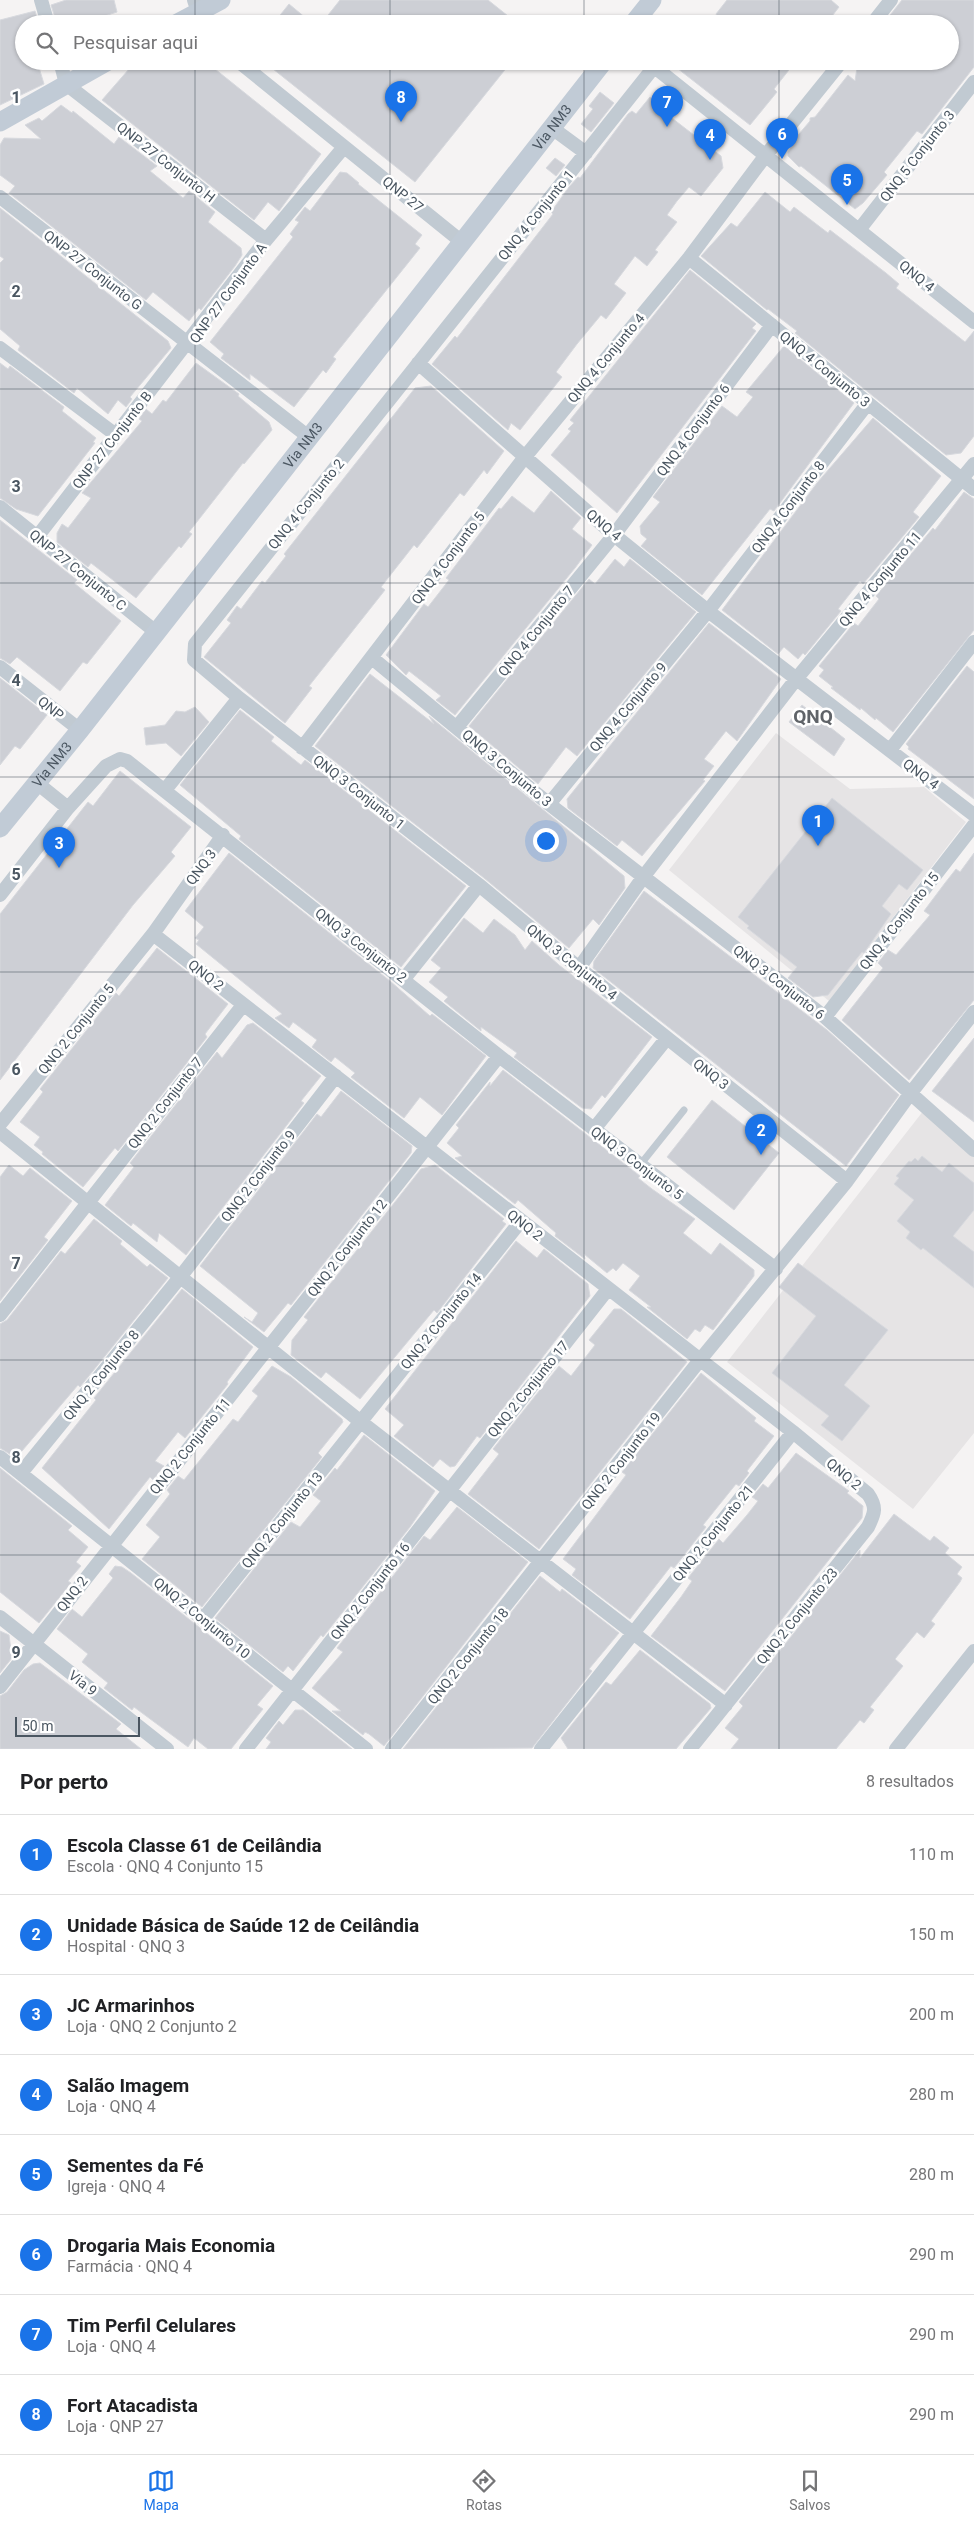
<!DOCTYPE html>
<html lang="pt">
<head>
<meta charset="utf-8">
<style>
	:root { --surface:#fff; --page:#f2f2f2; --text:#202124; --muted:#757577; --line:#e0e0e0; --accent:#1a73e8 }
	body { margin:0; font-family:Roboto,sans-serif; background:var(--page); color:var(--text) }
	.scale { position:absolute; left:15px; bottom:12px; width:125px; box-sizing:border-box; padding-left:5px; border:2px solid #4a5661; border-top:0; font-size:14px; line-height:18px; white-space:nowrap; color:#4a5661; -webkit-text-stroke:4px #fff; paint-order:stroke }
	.you { position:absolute; left:545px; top:840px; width:18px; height:18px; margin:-12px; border:4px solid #fff; border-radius:50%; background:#1a73e8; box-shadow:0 0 0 8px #1a73e833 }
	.badge { display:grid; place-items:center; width:32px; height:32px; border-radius:50%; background:var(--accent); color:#fff; font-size:16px; font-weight:700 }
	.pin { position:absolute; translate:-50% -41px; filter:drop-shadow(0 1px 2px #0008) }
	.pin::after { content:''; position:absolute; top:26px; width:18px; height:15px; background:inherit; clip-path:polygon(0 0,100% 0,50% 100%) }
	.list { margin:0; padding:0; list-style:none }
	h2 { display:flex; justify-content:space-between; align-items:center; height:65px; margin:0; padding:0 20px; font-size:21px }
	h2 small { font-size:16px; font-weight:400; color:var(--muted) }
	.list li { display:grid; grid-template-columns:32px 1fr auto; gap:15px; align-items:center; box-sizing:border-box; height:80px; padding:0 20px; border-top:1px solid var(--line) }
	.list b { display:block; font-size:19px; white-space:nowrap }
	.list p { margin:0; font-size:16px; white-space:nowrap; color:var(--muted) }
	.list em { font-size:16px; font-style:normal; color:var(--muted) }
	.icon { flex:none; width:28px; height:28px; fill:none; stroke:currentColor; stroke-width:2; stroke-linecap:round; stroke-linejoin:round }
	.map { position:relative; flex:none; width:974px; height:1749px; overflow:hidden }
	.search { position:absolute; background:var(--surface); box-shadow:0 1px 4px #0004; left:15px; right:15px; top:15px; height:55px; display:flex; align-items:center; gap:12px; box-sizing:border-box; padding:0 18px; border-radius:28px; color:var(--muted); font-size:19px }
	.sheet { height:705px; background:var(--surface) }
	nav { display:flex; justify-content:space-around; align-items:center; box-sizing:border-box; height:70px; border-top:1px solid var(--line); background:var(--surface); font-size:14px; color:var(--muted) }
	nav a { display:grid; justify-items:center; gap:2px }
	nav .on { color:var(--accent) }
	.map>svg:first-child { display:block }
</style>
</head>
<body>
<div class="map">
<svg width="974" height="1749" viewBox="0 0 974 1749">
	<rect width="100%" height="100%" fill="#f5f3f3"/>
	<!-- education -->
	<path fill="#e6e4e5" d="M776,733L850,789L924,787L966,822L829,1001L669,870Z
		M924,1110L974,1150V1433L913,1509L727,1362Z"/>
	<!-- building -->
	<path fill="#cdcfd5" stroke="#d7d9de" d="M66,0H114L117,12L95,19L96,24H57L51,5Z
		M340,0H488L518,24H321Z
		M727,0H831L839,7L826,24H720L716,14Z
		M902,0H974V67L922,134L917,131L884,172L887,175L863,203L855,209L801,166L799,167L788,156V152L794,144L793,141L810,121V118L815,117L848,75L855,81L858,61H950V24H883Z
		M289,4L313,24H273Z
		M35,11L39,24H24V61H37L44,84L0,105V20Z
		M136,61H205L321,154L279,211L268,202L254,220L102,100Z
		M263,61H512L415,182Z
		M668,61H796L774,89L777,92L750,125Z
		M600,92L614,103L591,132L581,124L593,109L589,106Z
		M650,97L669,113L668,115L721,156L723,168L701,196L689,187L677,201L667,215L677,222L655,250L658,252L647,266L635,256L614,284L626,293L606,319L601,315L577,344L556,372L562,377L520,430L511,423L508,430L432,364L455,336L457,338L553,214L551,212L569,187L578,177L580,178L628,114L632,111L636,114Z
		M61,105L72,113L73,111L114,144L119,137L157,166L150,171L183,198L189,191L215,212L208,222L241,248L242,255L235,266L201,310L199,308L189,321L153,292L146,300L9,193L15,186L0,175V145L4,138L41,139L25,125L39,118L42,121Z
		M555,158L565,165L556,176L546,168Z
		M340,172L347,173L359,183L358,184L422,235L415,244L420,248L333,357L336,359L326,373L323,370L294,407L250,374V380L221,358L224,354L210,342L293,237L290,234L299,222L295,220L305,207L310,211Z
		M765,192L790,212L794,207L828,233L830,230L886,273L899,284L896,288L965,342L974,331V436L961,453L946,455L795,333L797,331L768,309L767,310L701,256L731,223L737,227Z
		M0,208L168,341L171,348L135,391L130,397L132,399L126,407L118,400L108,414L77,388L74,393L18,350L20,346L0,329V263L4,259L0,256Z
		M690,270L756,324L752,328L756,331L617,513L551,455L571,431L568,429L574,423L570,420Z
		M784,346L854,403L774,511L770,509L702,595L641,546L647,539L641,534L640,526L660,502L653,497L722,406L737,417L753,397L746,392Z
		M0,363L8,369L10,366L64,407L62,411L96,438L93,442L95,443L38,516L16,509L0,498Z
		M196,363L239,394L238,396L269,422L272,430L244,464L243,463L189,532L192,534L181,548L179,546L136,598L91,563L88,567L57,542V533L62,524L68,528L91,498L82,493L142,421L139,419L146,409L152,414L163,400L166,402Z
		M431,386L504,451L487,474L484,470L464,496L460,493L417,548L414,545L381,587L385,590L309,686L312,688L285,723L204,657L231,623L227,620L237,606L241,609L262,581L265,583L286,556L284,554L415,388Z
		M873,418L941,476L913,512L919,517L863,584L860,581L838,609L841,611L805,655L803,653L798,659L784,647L778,654L722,610L817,483Z
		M551,491L581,518L572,529L592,545L575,568L455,715L436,700L441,696L409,671L406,675L386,655L424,604L428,607L449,580L446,578L499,508L501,509L512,496L534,513Z
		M964,492L974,499V630L893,732L876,718L875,720L861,708L860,710L831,688L833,687L819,676L824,670L819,666L854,623L858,626L879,599L876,596L933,528L935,530Z
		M0,520L77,580L74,583L121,621L87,664L83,662L60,691L17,657L10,664L0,658Z
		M615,559L624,567L630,559L696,612L577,756L566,747L538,784L469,726L589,579L595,584Z
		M709,623L781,679L737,741L726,731L704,759L714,766L703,780L705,781L642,856L622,840L617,846L568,808L567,799Z
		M967,666L974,672V799L908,749L909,747L906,744Z
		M370,674L434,724L429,716L624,876L625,888L599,925L593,919L569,948L484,878L315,746Z
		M0,678L47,715L20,749L15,746L0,765Z
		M802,705L845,739L834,756L789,722Z
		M195,707L209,722L181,756L166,743L146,745L144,728L165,725L176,711L185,712Z
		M240,710L274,737L271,741L301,765L305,760L466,886L401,967L239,839L241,836L180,785Z
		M120,771L191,827L171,852L175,856L133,905L0,1080V914L88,802L93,806Z
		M832,798L923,870L907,890L899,884L882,906L891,914L864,953L862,952L828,995L813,997L788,978L797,967L747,928L749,926L738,917Z
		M229,853L390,981L430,1016L432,1014L486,1056L442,1115L420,1097L404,1118L351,1077L355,1073L335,1057L331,1062L312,1047L317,1040L293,1022L289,1028L275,1018L282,1014L196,944L199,940L195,938L204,927L185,911Z
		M974,853V1000L909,1080L842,1020L883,968L878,963L888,950L896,955L930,915L924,911L945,883L956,869L960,872Z
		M644,891L827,1030L899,1095L846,1166L593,968L594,961Z
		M464,918L483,933L494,919L515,935L525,950L532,941L559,965L652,1037L605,1098L602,1095L591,1109L582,1108L514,1057L517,1053L481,1027V1031L444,1001L448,997L429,982L441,968L431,960Z
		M157,948L228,1004L205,1034L207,1037L118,1151L115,1148L83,1187L42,1154L43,1152L34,1145L40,1137L20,1122L43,1092L40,1089L116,993L119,996Z
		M253,1023L321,1076L301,1101L304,1103L186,1255L159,1233L157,1242L133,1223L131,1226L105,1205L134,1167L130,1163L217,1052L222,1058L247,1025Z
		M974,1038V1122L932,1091Z
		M503,1070L640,1176L638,1178L652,1189L695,1219L683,1233L711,1255L720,1243L754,1270V1276L713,1330L705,1325L700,1332L695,1329L687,1339L647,1307H651L629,1290L640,1276L623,1263L616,1271L613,1268L607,1273L584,1254L585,1259L555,1236L556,1233L518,1200L515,1204L455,1158L462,1156L447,1143L459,1128L456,1125L490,1082V1086Z
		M341,1091L412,1146L411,1153L291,1305L288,1303L264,1332L244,1317L252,1322L258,1313L200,1266L317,1114L321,1117Z
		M712,1100L779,1153L734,1210L667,1157Z
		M922,1156L942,1172L949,1163L974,1183V1210L953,1236L974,1252V1288L923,1248L921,1250L906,1238L910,1232L897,1221L914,1200L894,1184L899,1178L896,1176L909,1161L911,1162L915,1158L918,1161Z
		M9,1165L23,1176L30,1168L72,1201L44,1237L48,1240L0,1301V1177Z
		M435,1165L504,1219L502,1221L506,1224L437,1313L434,1310L360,1399L326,1372L321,1378L291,1355L292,1340L308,1320L304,1317L421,1169Z
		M94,1219L122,1241L120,1244L147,1267L150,1264L168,1278L80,1387L78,1385L16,1458L0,1448V1324L7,1320L61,1251L65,1254Z
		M516,1241L537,1258L544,1249L588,1284L590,1296L480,1438L477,1436L455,1466L450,1467L440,1459L433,1467L394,1436L404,1425L385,1409Z
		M798,1263L888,1330L844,1385L870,1406L842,1441L821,1425L829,1416L772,1373L816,1316L779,1287Z
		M182,1289L253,1347L227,1382L228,1384L185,1438L178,1432L155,1461L164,1466L153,1480L150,1477L109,1529L42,1468L96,1400L94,1398Z
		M614,1309H621L687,1362L539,1549L468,1494L499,1454L493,1449L559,1366L571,1376L595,1345L589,1340Z
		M272,1366L291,1377L342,1419L343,1422L318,1453L322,1457L202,1607L142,1559L160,1537L146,1525L170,1494L167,1490L178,1476L184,1480L233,1419L238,1422L258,1396L252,1391Z
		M701,1373L756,1418L754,1421L774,1436L747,1471L749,1473L739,1486L736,1484L703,1525L706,1527L674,1568L671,1566L630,1619L572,1575L576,1569L563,1559L626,1475L622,1472Z
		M364,1435L435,1491L410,1527L323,1637L321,1635L293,1671L288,1666L283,1672L215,1618L291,1522L300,1527L321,1501L313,1495L335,1468L337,1470Z
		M796,1453L849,1491L847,1493L863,1506L862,1518L725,1691L651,1636L681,1597L692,1581L688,1578L719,1539L723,1543L747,1515L758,1501L752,1497L763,1484L768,1488Z
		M0,1468L72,1526L68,1530L88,1547L76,1562L81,1566L68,1581L71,1583L39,1623L0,1592Z
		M457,1507L528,1562L384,1746L369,1734L365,1732L363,1735L332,1711H341L312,1688L343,1652L337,1648L424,1536L430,1540Z
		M894,1514L930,1541L934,1536L949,1548L945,1553L962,1567L957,1574L962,1578L960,1582L931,1621L935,1624L924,1638L917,1632L895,1659L903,1666L870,1707L874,1710L864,1723L860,1720L836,1749H731L739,1739L725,1728L743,1706L739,1702L860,1550V1558Z
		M115,1566L122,1567L131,1573L273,1686L257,1705L263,1709L231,1749H208L194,1738L188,1747L134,1707L132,1710L104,1688L108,1683L82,1662L88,1654L57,1629L72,1609L82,1617L113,1578L109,1574Z
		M540,1576L560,1592L562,1589L619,1633L589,1669L592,1671L532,1748L403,1749Z
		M0,1631L9,1635L12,1658L0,1673Z
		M640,1650L710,1704L711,1708L676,1749H568L561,1738L606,1682L611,1685Z
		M40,1663L121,1724L116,1729L141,1749H0V1696L7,1692L24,1670L33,1664Z
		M295,1710H303L352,1749H266L271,1742L266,1738L279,1721L283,1725Z"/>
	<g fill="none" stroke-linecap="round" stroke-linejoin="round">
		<!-- lane -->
		<path stroke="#c1cad2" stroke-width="7" d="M640,1165L684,1110"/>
		<!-- street -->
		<path stroke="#c1cad2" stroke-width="14" d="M41,0L48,24
			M194,0L198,12
			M872,24L891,0
			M60,61L66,84L266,240
			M238,61L462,242
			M647,61L974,322
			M654,67L195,644L194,660L239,698L479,885L579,968L847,1181
			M552,128L586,153
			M0,197L310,438
			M859,230L974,82
			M689,258L974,489
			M0,348L116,435
			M418,363L614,535L708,611L974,815
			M0,507L156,632
			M37,537L266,240L344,147
			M372,658L549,804L825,1017L974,1150
			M0,667L80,730
			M457,727L614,535L772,325
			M302,748L524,458L689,258L766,155L842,61
			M890,750L974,642
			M37,783L68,808
			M165,790L239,698
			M549,804L708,611L868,403
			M0,895L68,808L106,766L120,759L127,761L499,1056L776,1269
			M153,934L793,1432L868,1494C877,1507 875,1513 868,1527L690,1749
			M579,968L644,876L797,678L974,464
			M404,979L479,885
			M825,1017L974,825
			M0,1124L153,934L223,835
			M594,1129L667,1038
			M0,1132L361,1422L726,1705
			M0,1315L243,1005
			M0,1457L366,1749
			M21,1473L181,1276L336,1076
			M0,1617L167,1749
			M203,1619L521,1221
			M0,1687L499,1056
			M246,1749L608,1289
			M392,1749L700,1360L847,1181L910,1094L974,1012
			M541,1749L793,1432
			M896,1749L974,1651"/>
		<!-- secondary -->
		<g stroke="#c1cbd6" stroke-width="19">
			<path d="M176,24L221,0"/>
			<path d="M633,24L652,0"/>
			<path d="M0,122L108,61"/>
			<path id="s1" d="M0,828L80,730L604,61"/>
		</g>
	</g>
	<!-- grid -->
	<path fill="none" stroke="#4a5661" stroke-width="1" stroke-opacity="0.55" d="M195,0V24M390,0V24M584,0V24M779,0V24M195,61V1749M390,61V1749M584,61V1749M779,61V1749M0,194H974M0,389H974M0,583H974M0,777H974M0,972H974M0,1166H974M0,1360H974M0,1555H974"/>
	<g text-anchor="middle" stroke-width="5" stroke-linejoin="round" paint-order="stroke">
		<!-- street labels -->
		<g font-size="14" fill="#4a5661" stroke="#fff">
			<text dy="5" stroke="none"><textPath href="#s1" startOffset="892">Via NM3</textPath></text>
			<text transform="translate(917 156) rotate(-52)" y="5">QNQ 5 Conjunto 3</text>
			<text transform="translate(166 162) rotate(38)" y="5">QNP 27 Conjunto H</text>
			<text transform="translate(403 194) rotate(39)" y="5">QNP 27</text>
			<text transform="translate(536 215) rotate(-51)" y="5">QNQ 4 Conjunto 1</text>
			<text transform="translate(93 270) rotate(38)" y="5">QNP 27 Conjunto G</text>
			<text transform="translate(917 276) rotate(39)" y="5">QNQ 4</text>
			<text transform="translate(228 293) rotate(-54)" y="5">QNP 27 Conjunto A</text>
			<text transform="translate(606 358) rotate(-50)" y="5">QNQ 4 Conjunto 4</text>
			<text transform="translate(825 369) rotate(39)" y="5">QNQ 4 Conjunto 3</text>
			<text transform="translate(693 430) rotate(-53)" y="5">QNQ 4 Conjunto 6</text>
			<text transform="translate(112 440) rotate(-52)" y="5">QNP 27 Conjunto B</text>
			<text dy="5" stroke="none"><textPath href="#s1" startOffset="488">Via NM3</textPath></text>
			<text transform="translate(306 504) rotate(-51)" y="5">QNQ 4 Conjunto 2</text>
			<text transform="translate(788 507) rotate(-53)" y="5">QNQ 4 Conjunto 8</text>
			<text transform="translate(604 525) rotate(40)" y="5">QNQ 4</text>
			<text transform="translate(448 558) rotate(-53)" y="5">QNQ 4 Conjunto 5</text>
			<text transform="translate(78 570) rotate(39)" y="5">QNP 27 Conjunto C</text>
			<text transform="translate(880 579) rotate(-50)" y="5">QNQ 4 Conjunto 11</text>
			<text transform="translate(536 631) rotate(-51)" y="5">QNQ 4 Conjunto 7</text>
			<text transform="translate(628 707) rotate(-50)" y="5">QNQ 4 Conjunto 9</text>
			<text transform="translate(51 708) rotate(39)" y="5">QNP</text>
			<text dy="5" stroke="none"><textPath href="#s1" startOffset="82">Via NM3</textPath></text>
			<text transform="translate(507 768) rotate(40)" y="5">QNQ 3 Conjunto 3</text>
			<text transform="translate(921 774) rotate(37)" y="5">QNQ 4</text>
			<text transform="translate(359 792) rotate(38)" y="5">QNQ 3 Conjunto 1</text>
			<text transform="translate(201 867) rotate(-54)" y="5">QNQ 3</text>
			<text transform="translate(899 921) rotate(-52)" y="5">QNQ 4 Conjunto 15</text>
			<text transform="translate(361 945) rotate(38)" y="5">QNQ 3 Conjunto 2</text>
			<text transform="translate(572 962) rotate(39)" y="5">QNQ 3 Conjunto 4</text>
			<text transform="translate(206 975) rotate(38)" y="5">QNQ 2</text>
			<text transform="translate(779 982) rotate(38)" y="5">QNQ 3 Conjunto 6</text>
			<text transform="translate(76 1029) rotate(-51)" y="5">QNQ 2 Conjunto 5</text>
			<text transform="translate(711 1074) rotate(38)" y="5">QNQ 3</text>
			<text transform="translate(165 1103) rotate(-52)" y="5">QNQ 2 Conjunto 7</text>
			<text transform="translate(637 1163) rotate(37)" y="5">QNQ 3 Conjunto 5</text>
			<text transform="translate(258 1176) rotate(-52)" y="5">QNQ 2 Conjunto 9</text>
			<text transform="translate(525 1225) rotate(38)" y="5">QNQ 2</text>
			<text transform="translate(347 1248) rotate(-52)" y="5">QNQ 2 Conjunto 12</text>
			<text transform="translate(441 1321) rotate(-51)" y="5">QNQ 2 Conjunto 14</text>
			<text transform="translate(101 1375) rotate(-51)" y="5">QNQ 2 Conjunto 8</text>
			<text transform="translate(528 1389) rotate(-51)" y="5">QNQ 2 Conjunto 17</text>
			<text transform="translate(190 1446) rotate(-51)" y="5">QNQ 2 Conjunto 11</text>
			<text transform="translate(621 1461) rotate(-52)" y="5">QNQ 2 Conjunto 19</text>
			<text transform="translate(844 1474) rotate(40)" y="5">QNQ 2</text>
			<text transform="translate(282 1520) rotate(-51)" y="5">QNQ 2 Conjunto 13</text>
			<text transform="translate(713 1533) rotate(-51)" y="5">QNQ 2 Conjunto 21</text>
			<text transform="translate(370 1591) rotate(-52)" y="5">QNQ 2 Conjunto 16</text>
			<text transform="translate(72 1594) rotate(-52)" y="5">QNQ 2</text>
			<text transform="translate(797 1616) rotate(-51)" y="5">QNQ 2 Conjunto 23</text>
			<text transform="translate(202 1618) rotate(39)" y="5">QNQ 2 Conjunto 10</text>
			<text transform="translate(468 1656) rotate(-51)" y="5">QNQ 2 Conjunto 18</text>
			<text transform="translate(83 1683) rotate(38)" y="5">Via 9</text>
		</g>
		<!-- district labels -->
		<g font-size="19" font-weight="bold" fill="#5f6368" stroke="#fff">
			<text x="813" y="723">QNQ</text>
		</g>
	</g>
	<g font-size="16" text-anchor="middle" font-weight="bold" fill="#4a5661" stroke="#fff" stroke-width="5" stroke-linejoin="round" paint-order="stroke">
		<text x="16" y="103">1</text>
		<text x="16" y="297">2</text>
		<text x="16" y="492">3</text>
		<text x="16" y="686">4</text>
		<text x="16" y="880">5</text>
		<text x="16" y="1075">6</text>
		<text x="16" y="1269">7</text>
		<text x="16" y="1463">8</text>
		<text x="16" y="1658">9</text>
	</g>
</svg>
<div class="scale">50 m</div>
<div class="you"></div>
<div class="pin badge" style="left:818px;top:846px">1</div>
<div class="pin badge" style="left:761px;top:1155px">2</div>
<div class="pin badge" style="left:59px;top:868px">3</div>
<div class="pin badge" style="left:710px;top:160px">4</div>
<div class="pin badge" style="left:847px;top:205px">5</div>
<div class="pin badge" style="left:782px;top:159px">6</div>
<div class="pin badge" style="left:667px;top:127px">7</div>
<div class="pin badge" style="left:401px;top:122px">8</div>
<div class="search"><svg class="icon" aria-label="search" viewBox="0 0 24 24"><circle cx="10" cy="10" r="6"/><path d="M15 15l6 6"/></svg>Pesquisar aqui</div>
</div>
<section class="sheet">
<h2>Por perto<small>8 resultados</small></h2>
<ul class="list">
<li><span class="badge">1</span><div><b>Escola Classe 61 de Ceilândia</b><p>Escola · QNQ 4 Conjunto 15</p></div><em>110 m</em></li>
<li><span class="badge">2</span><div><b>Unidade Básica de Saúde 12 de Ceilândia</b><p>Hospital · QNQ 3</p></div><em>150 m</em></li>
<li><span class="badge">3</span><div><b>JC Armarinhos</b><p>Loja · QNQ 2 Conjunto 2</p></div><em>200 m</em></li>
<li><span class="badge">4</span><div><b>Salão Imagem</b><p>Loja · QNQ 4</p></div><em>280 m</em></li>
<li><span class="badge">5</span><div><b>Sementes da Fé</b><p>Igreja · QNQ 4</p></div><em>280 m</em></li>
<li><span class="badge">6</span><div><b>Drogaria Mais Economia</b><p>Farmácia · QNQ 4</p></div><em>290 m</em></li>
<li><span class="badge">7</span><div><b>Tim Perfil Celulares</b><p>Loja · QNQ 4</p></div><em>290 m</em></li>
<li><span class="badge">8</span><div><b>Fort Atacadista</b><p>Loja · QNP 27</p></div><em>290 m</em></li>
</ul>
</section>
<nav>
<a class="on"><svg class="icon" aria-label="map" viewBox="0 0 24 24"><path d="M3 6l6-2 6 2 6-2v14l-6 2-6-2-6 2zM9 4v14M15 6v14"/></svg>Mapa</a>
<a><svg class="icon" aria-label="directions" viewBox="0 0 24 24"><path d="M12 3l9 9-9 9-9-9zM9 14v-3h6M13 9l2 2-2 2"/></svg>Rotas</a>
<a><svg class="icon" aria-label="saved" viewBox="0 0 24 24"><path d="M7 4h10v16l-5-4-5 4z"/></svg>Salvos</a>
</nav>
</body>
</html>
